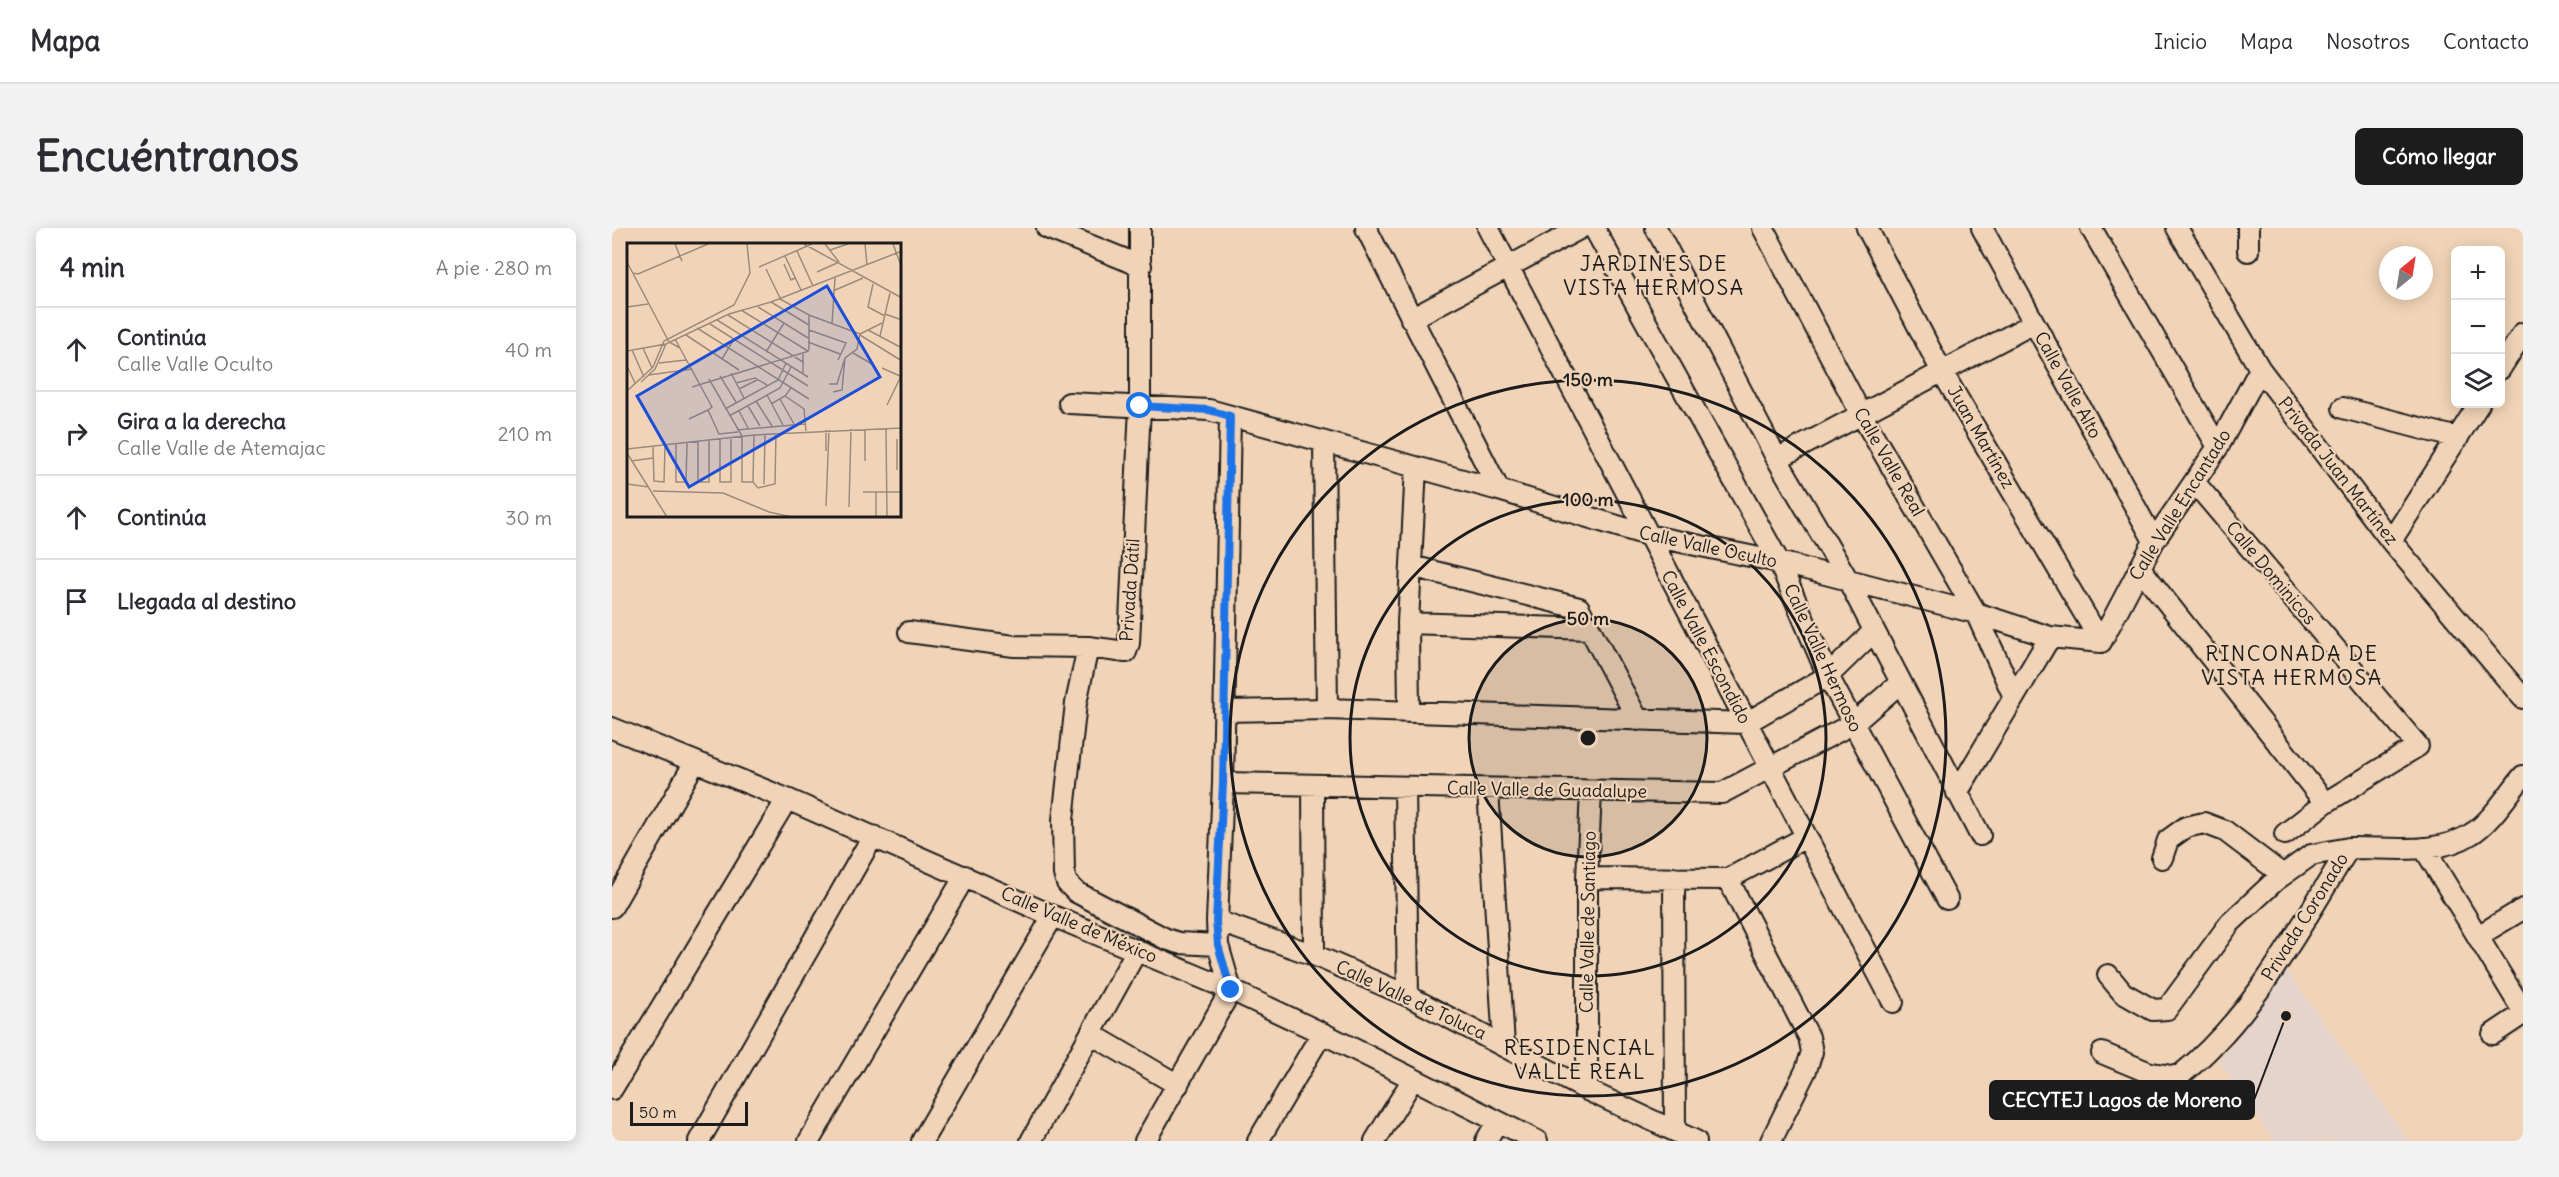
<!DOCTYPE html>
<html lang="es">
<head>
<meta charset="utf-8">
<style>
	:root { --surface:#fff; --page:#f2f2f3; --text:#2b2b33; --muted:#7c7c81; --line:#e1e1e2; --accent:#1c1c1c }
	body { margin:0; font-family:Delius,sans-serif; background:var(--page); color:var(--text) }
	.controls { position:absolute; right:18px; top:18px; display:grid; overflow:hidden; border-radius:9px; box-shadow:0 3px 15px #0003 }
	.controls button { width:54px; height:54px; display:grid; place-items:center; padding:0; border:0; border-bottom:2px solid var(--line); background:var(--surface); color:var(--text); font:30px sans-serif }
	.compass { position:absolute; left:1767px; top:18px; width:54px; height:54px; border-radius:50%; background:var(--surface); box-shadow:0 3px 15px #0003; rotate:30deg }
	.scale { position:absolute; left:18px; bottom:15px; width:118px; box-sizing:border-box; padding-left:6px; border:3px solid #1c1c1c; border-top:0; font-size:16px; line-height:21px; white-space:nowrap; color:#1c1c1c; -webkit-text-stroke:4px #f1d4b8; paint-order:stroke }
	.stop { position:absolute; width:18px; height:18px; margin:-14px; border:4px solid #1a73e8; border-radius:50%; background:#fff }
	.stop.end { background:#1a73e8; border-color:#fff; box-shadow:0 2px 6px #0008 }
	.list { margin:0; padding:0; list-style:none }
	h2 { display:flex; justify-content:space-between; align-items:center; height:78px; margin:0; padding:0 24px; font-size:26px }
	h2 small { font-size:20px; font-weight:400; color:var(--muted) }
	.list li { display:grid; grid-template-columns:39px 1fr auto; gap:18px; align-items:center; box-sizing:border-box; height:84px; padding:0 24px; border-top:2px solid var(--line) }
	.list b { display:block; font-size:22px; white-space:nowrap }
	.list p { margin:0; font-size:20px; white-space:nowrap; color:var(--muted) }
	.list em { font-size:20px; font-style:normal; color:var(--muted) }
	.icon { flex:none; width:33px; height:33px; fill:none; stroke:currentColor; stroke-width:2; stroke-linecap:round; stroke-linejoin:round }
	.map { position:relative; flex:none; width:1911px; height:913px; overflow:hidden; border-radius:9px }
	header { display:flex; align-items:center; gap:36px; box-sizing:border-box; height:84px; padding:0 30px; background:var(--surface); border-bottom:2px solid var(--line) }
	header strong { font-size:28px }
	nav { display:flex; gap:33px; margin-inline-start:auto; font-size:21px }
	.intro { display:flex; align-items:center; justify-content:space-between; box-sizing:border-box; height:144px; padding:0 36px }
	h1 { margin:0; font-size:42px }
	.button { padding:15px 27px; border-radius:9px; background:var(--accent); color:#fff; font-size:21px; font-weight:700 }
	main { display:flex; gap:36px; padding:0 36px }
	aside { flex:1; background:var(--surface); border-radius:9px; box-shadow:0 3px 15px #0003 }
	.map>svg:first-child { display:block }
</style>
</head>
<body>
<header>
<strong>Mapa</strong>
<nav><a>Inicio</a><a>Mapa</a><a>Nosotros</a><a>Contacto</a></nav>
</header>
<div class="intro"><h1>Encuéntranos</h1><a class="button">Cómo llegar</a></div>
<main>
<aside>
<h2>4 min<small>A pie · 280 m</small></h2>
<ul class="list">
<li><svg class="icon" aria-label="ahead" viewBox="0 0 24 24"><path d="M12 20V5M6 11l6-6 6 6"/></svg><div><b>Continúa</b><p>Calle Valle Oculto</p></div><em>40 m</em></li>
<li><svg class="icon" aria-label="right" viewBox="0 0 24 24"><path d="M7 20v-9h11M14 6l5 5-5 5"/></svg><div><b>Gira a la derecha</b><p>Calle Valle de Atemajac</p></div><em>210 m</em></li>
<li><svg class="icon" aria-label="ahead" viewBox="0 0 24 24"><path d="M12 20V5M6 11l6-6 6 6"/></svg><div><b>Continúa</b></div><em>30 m</em></li>
<li><svg class="icon" aria-label="arrive" viewBox="0 0 24 24"><path d="M6 21V4h12l-3 4 3 4H6"/></svg><div><b>Llegada al destino</b></div></li>
</ul>
</aside>
<div class="map">
<svg width="1911" height="913" viewBox="0 0 1911 913">
	<rect width="100%" height="100%" fill="#f1d4b8"/>
	<filter id="ink" filterUnits="userSpaceOnUse"><feTurbulence type="fractalNoise" baseFrequency=".0167" numOctaves="2"/><feDisplacementMap in="SourceGraphic" scale="12" xChannelSelector="R" yChannelSelector="G"/><feConvolveMatrix kernelMatrix="1 2 1 2 8 2 1 2 1" color-interpolation-filters="sRGB"/></filter>
	<g filter="url(#ink)">
		<!-- built -->
		<path fill="#e6d4cc" d="M1675,743L1797,913H1662L1606,833Z"/>
		<g fill="none" stroke-linecap="round" stroke-linejoin="round">
			<defs>
				<path id="minor" d="M435,0L529,38
					M528,0V178L517,415L514,424L476,419L464,475L451,592L452,646L455,655L464,664L554,711L567,715L606,717
					M754,0L887,262
					M876,0L1281,774
					M982,0L1167,334L1216,448L1335,671
					M1044,0L1165,231L1236,352L1368,607
					M1151,0L1249,186L1364,385L1402,469
					M1255,0L1329,142L1489,414
					M1370,0L1542,313
					M1479,0L1606,219
					M1565,0L1648,141L1779,313L1911,470
					M1636,0V23
					M799,91L969,0
					M1888,141L1911,105
					M457,175L597,182L887,262L1035,307L1167,334L1364,385L1438,409L1489,414
					M1731,180L1846,210
					M712,214L715,481
					M1165,231L1422,95
					M1583,255L1806,518L1713,575L1673,606
					M1779,313L1867,176
					M799,338L967,380L1026,492
					M1528,340L1713,575
					M796,395L978,401
					M297,404L402,418L476,419
					M1489,414L1542,313L1606,219L1648,141
					M612,483L715,481L1134,495L1216,448L1261,404
					M797,484L796,395L804,239
					M0,500L175,571L441,688L619,762L710,805L925,913
					M611,555L1110,565L1242,495L1288,455
					M701,557L702,727
					M793,559L796,768
					M876,561L892,817
					M1345,565L1438,409
					M1812,620L1911,783
					M1550,630L1556,612L1574,599L1592,595L1613,603L1671,647
					M975,650L1116,651L1194,609
					M1062,650L1063,902
					M1116,651L1197,809L1200,824L1194,842L1159,913
					M0,679L83,534
					M605,693L702,727L796,768L975,862L1084,913
					M1866,708L1911,681
					M1496,747L1511,765L1541,782L1555,781L1618,695L1664,652L1699,627L1737,620
					M479,806L566,857
					M1881,806L1911,786
					M1490,825L1538,845L1566,849C1641,790 1687,700 1737,620C1775,619 1825,628 1859,606C1878,595 1897,565 1911,548
					M0,861L175,571
					M975,862V650L979,563
					M87,913L261,608
					M197,913L353,648
					M310,913L441,688
					M419,913L525,722
					M533,913L619,762L606,717L605,693L611,555L618,188
					M646,913L710,805
					M763,913L801,851
					M874,913L885,894"/>
			</defs>
			<!-- minor casing -->
			<use href="#minor" stroke="#1c1c1c" stroke-width="24"/>
			<!-- minor -->
			<use href="#minor" stroke="#f1d4b8" stroke-width="20"/>
		</g>
	</g>
	<g fill="none" stroke-linecap="round" stroke-linejoin="round" filter="url(#ink)">
		<!-- route -->
		<path stroke="#1a73e8" stroke-width="8" d="M528,178L597,182L618,188L611,555L604,693L606,717L619,762"/>
	</g>
	<!-- distance rings -->
	<circle cx="976" cy="510" r="119" fill="#1c1c1c" fill-opacity=".12"/>
	<g fill="none" stroke="#1c1c1c" stroke-width="3">
		<circle cx="976" cy="510" r="119"/>
		<circle cx="976" cy="510" r="238"/>
		<circle cx="976" cy="510" r="358"/>
	</g>
	<g text-anchor="middle" stroke-width="4.5" stroke-linejoin="round" paint-order="stroke">
		<!-- street labels -->
		<g font-size="18" fill="#1c1c1c" stroke="#f1d4b8">
			<text transform="translate(1456 157) rotate(61)" y="6">Calle Valle Alto</text>
			<text transform="translate(1369 209) rotate(60)" y="6">Juan Martínez</text>
			<text transform="translate(1277 234) rotate(60)" y="6">Calle Valle Real</text>
			<text transform="translate(1726 243) rotate(52)" y="6">Privada Juan Martínez</text>
			<text transform="translate(1568 277) rotate(-58)" y="6">Calle Valle Encantado</text>
			<text transform="translate(1096 319) rotate(12)" y="6">Calle Valle Oculto</text>
			<text transform="translate(1659 345) rotate(50)" y="6">Calle Dominicos</text>
			<text transform="translate(518 362) rotate(-86)" y="6">Privada Dátil</text>
			<text transform="translate(1094 419) rotate(62)" y="6">Calle Valle Escondido</text>
			<text transform="translate(1211 430) rotate(65)" y="6">Calle Valle Hermoso</text>
			<text transform="translate(935 562) rotate(1)" y="6">Calle Valle de Guadalupe</text>
			<text transform="translate(1693 689) rotate(-58)" y="6">Privada Coronado</text>
			<text transform="translate(976 694) rotate(-89)" y="6">Calle Valle de Santiago</text>
			<text transform="translate(467 697) rotate(23)" y="6">Calle Valle de México</text>
			<text transform="translate(799 772) rotate(25)" y="6">Calle Valle de Toluca</text>
		</g>
		<!-- quarter labels -->
		<g font-size="21" letter-spacing="1.5" fill="#1c1c1c" stroke="#f1d4b8">
			<text x="1042" y="43">JARDINES DE<tspan x="1042" dy="24">VISTA HERMOSA</tspan></text>
			<text x="1680" y="433">RINCONADA DE<tspan x="1680" dy="24">VISTA HERMOSA</tspan></text>
			<text x="968" y="827">RESIDENCIAL<tspan x="968" dy="24">VALLE REAL</tspan></text>
		</g>
	</g>
	<!-- overview -->
	<g transform="translate(15 15)">
		<rect width="274" height="274" fill="#f1d4b8"/>
		<path fill="none" stroke="#9c8a7a" stroke-width="1.5" d="M48,1L55,18M177,1L275,55M198,1L212,19M238,1L240,22M266,1L275,25M203,7L221,1M170,8L186,43M158,13L174,47M0,19L42,99L53,105M157,21L164,37L168,35M132,24L185,1M139,26L153,55M190,29L210,20M6,30L11,31L81,1M246,41L241,64L258,73M206,48L236,35M153,56L182,72L233,91M144,59L182,82M0,64L21,61M131,64L181,95M114,67L181,108M258,71L275,77M101,72L176,119M90,77L181,134M83,81L181,143M205,81L208,35M70,85L182,156M182,87L219,100L211,117M241,87L275,105M233,91L255,80M59,92L112,127M233,92L275,118M253,93L263,50M48,96L85,164L81,167L92,191L111,189M181,99L213,111M16,105L25,125M5,107L17,134M182,107V72M0,108L39,101L102,71L144,59L275,8M139,109L157,80M226,110L245,121M95,116L107,96M32,120L59,117M0,123L8,140M255,125L273,133M104,130L117,155M176,131V111M22,132L65,126M93,133L109,159M82,136L115,193V239H126L131,245L148,241L149,191M14,139L28,126L39,101M109,140L128,135L140,142M202,141H210L218,115M65,144L182,108M112,146L130,137M0,148L26,124L37,98L107,62L123,30L120,1M206,149L215,147L218,115L230,106L233,91M140,152L156,182M158,153L177,166L179,188M153,156L167,181M129,158L145,183M144,161L158,153L164,145M260,162L275,131M121,163L133,183M98,166L151,137L159,120M112,168L121,185M102,173L153,145L164,124M62,176L81,167M259,185L260,274M110,187L178,181M93,196V239H104V194M71,198V239H82V197M49,201V239H59L60,200M26,204L27,238L37,239L38,203M0,206L127,192L275,185M199,208V187M0,210L40,274M4,218L26,215M238,218V186M270,227V196M126,239L127,192M0,241L22,244M137,241L138,191M26,248L96,250L142,269L165,274M236,249H275M249,249V274M199,263L202,187M222,264L224,186"/>
		<path fill="#1d4ed8" fill-opacity="0.15" stroke="#1d4ed8" stroke-width="3" d="M200,43L253,134L62,244L10,153Z"/>
		<rect width="274" height="274" fill="none" stroke="#1c1c1c" stroke-width="3"/>
	</g>
	<circle cx="976" cy="510" r="9" fill="#1c1c1c" stroke="#f1d4b8" stroke-width="3"/>
	<g font-size="18" text-anchor="middle" font-weight="bold" fill="#1c1c1c" stroke="#f1d4b8" stroke-width="4.5" stroke-linejoin="round" paint-order="stroke">
		<text x="976" y="158">150 m</text>
		<text x="976" y="278">100 m</text>
		<text x="976" y="397">50 m</text>
	</g>
	<!-- callouts -->
	<path fill="none" stroke="#1c1c1c" stroke-width="2" d="M1674 788L1642 872"/>
	<circle fill="#1c1c1c" stroke="#f1d4b8" stroke-width="2" cx="1674" cy="788" r="6"/>
	<rect fill="#1c1c1c" stroke="#1c1c1c" stroke-width="2" x="1378" y="853" width="264" height="38" rx="6"/>
	<g font-size="20" text-anchor="middle" font-weight="bold" fill="#fff">
		<text x="1510" y="879">CECYTEJ Lagos de Moreno</text>
	</g>
</svg>
<div class="controls">
<button>+</button>
<button>−</button>
<button><svg class="icon" aria-label="layers" viewBox="0 0 24 24"><path d="M12 4l9 5-9 5-9-5zM3 14l9 5 9-5"/></svg></button>
</div>
<svg class="compass" viewBox="-18 -18 36 36"><path d="M0-13l5 13h-10z" fill="#e53935"/><path d="M0 13l5-13h-10z" fill="#7c7c81"/></svg>
<div class="scale">50 m</div>
<div class="stop" style="left:528px;top:178px"></div>
<div class="stop end" style="left:619px;top:762px"></div>
</div>
</main>
</body>
</html>
